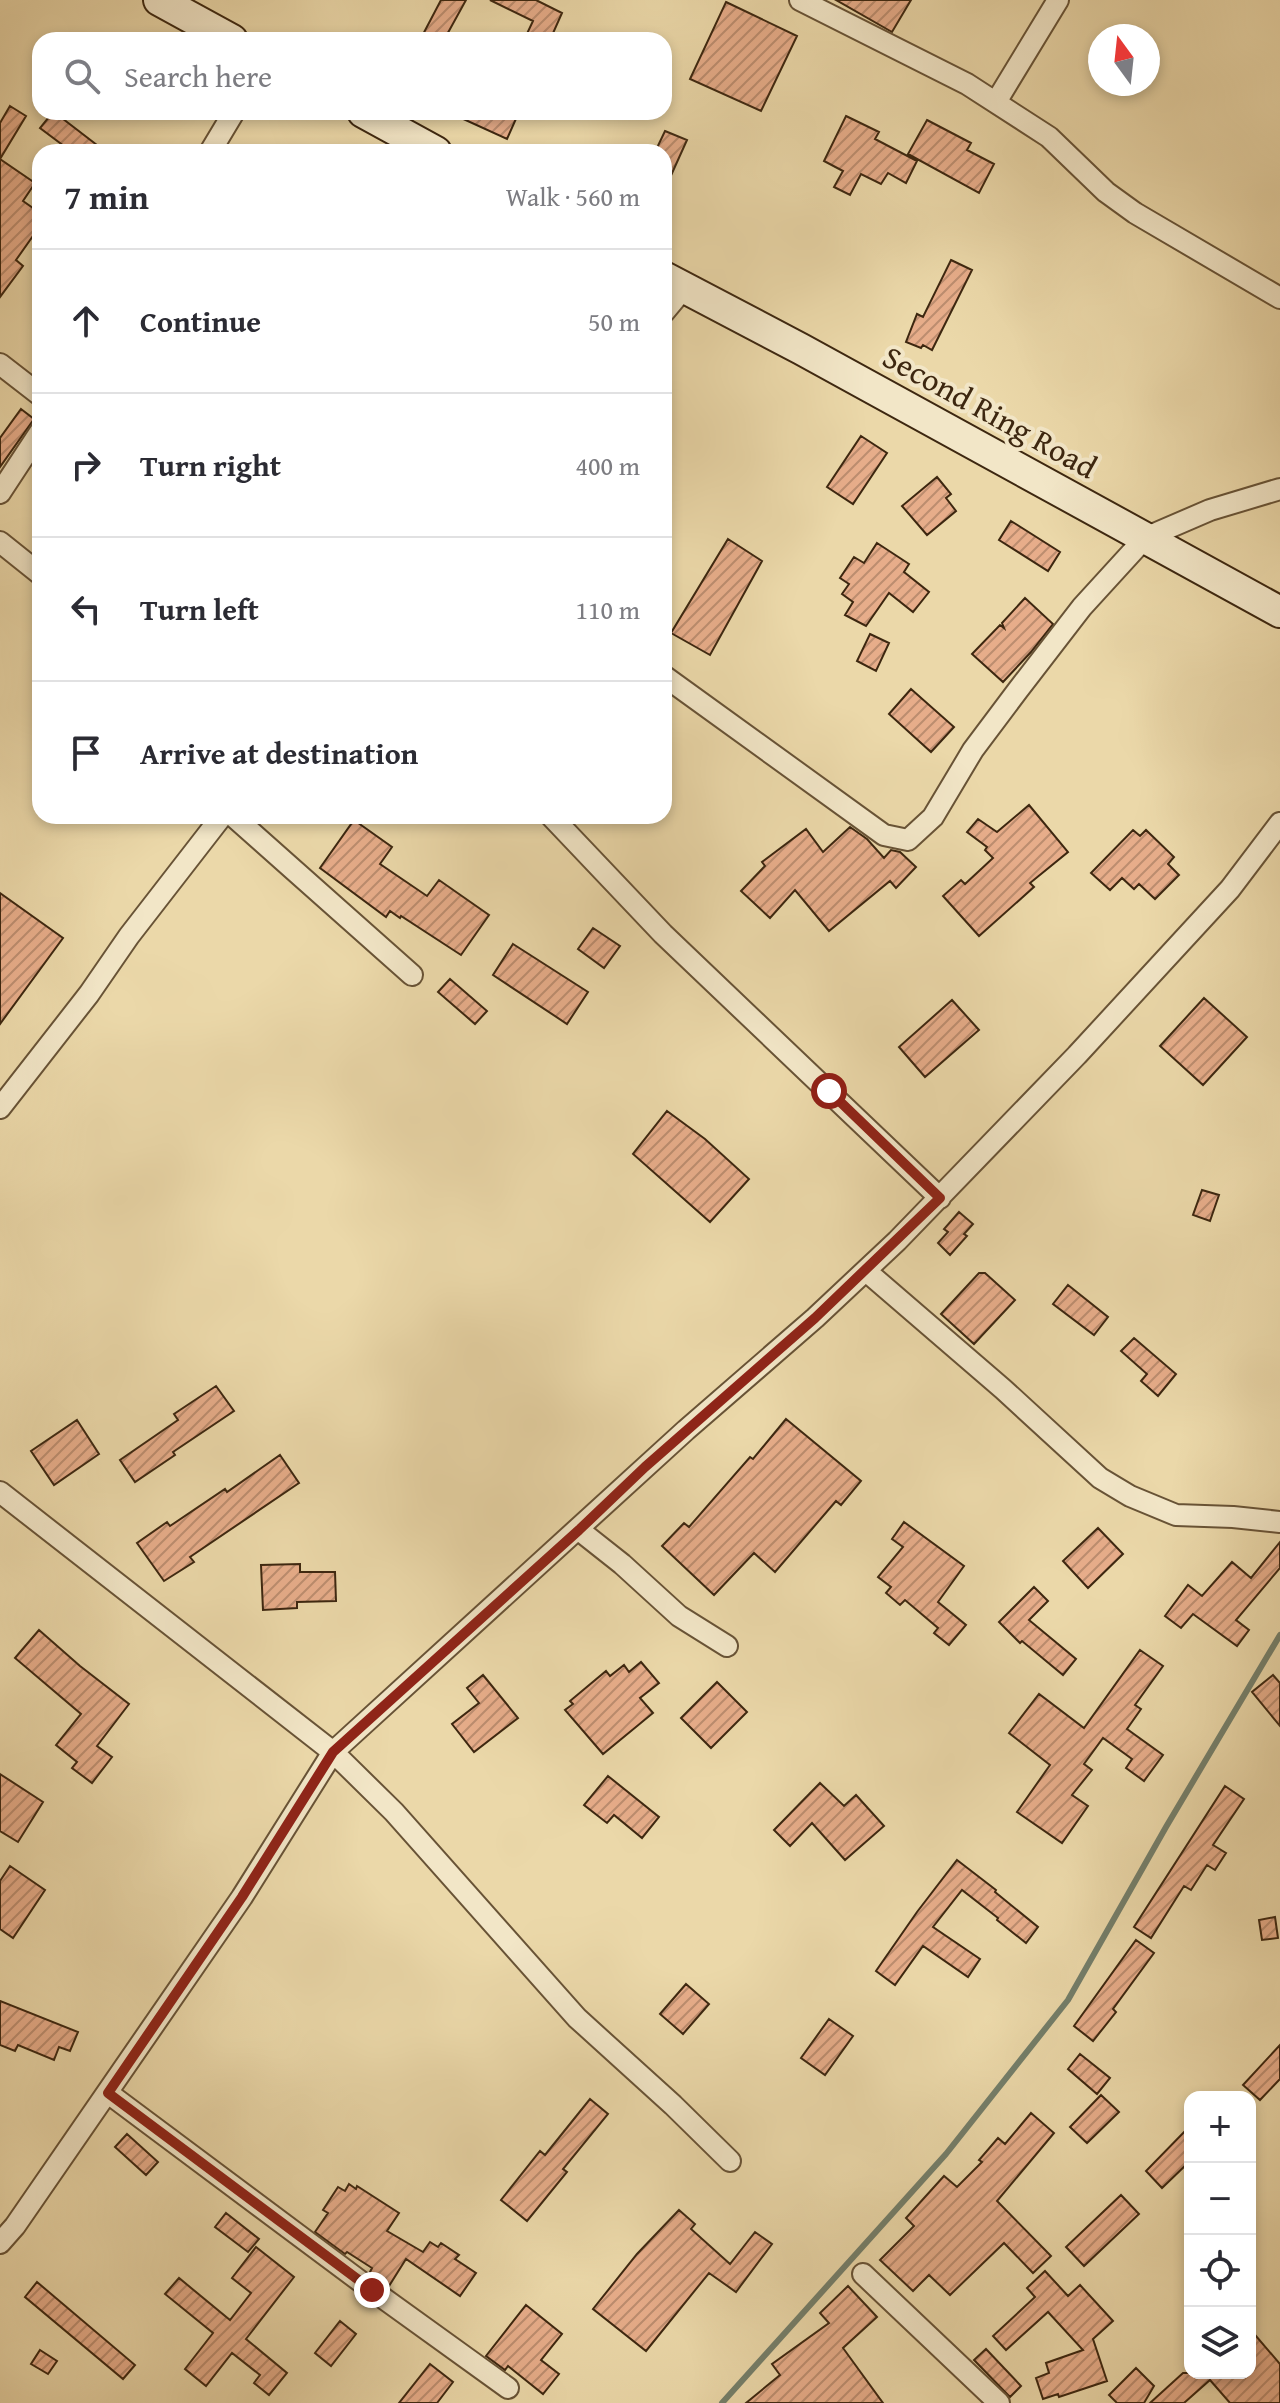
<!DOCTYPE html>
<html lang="en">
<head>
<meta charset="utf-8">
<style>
	:root { --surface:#fff; --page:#f7f7f7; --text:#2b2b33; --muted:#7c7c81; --line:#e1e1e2 }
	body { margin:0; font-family:"Gentium Book Plus",serif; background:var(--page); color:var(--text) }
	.controls { position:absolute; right:24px; bottom:24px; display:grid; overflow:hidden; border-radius:16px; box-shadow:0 4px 12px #0003 }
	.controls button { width:72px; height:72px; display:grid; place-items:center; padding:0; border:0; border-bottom:2px solid var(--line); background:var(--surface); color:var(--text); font:40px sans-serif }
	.compass { position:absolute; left:1088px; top:24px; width:72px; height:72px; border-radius:50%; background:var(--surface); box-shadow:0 4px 12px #0003; rotate:345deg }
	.stop { position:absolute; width:24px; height:24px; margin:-18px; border:6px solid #8f2418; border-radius:50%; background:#fff }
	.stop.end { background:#8f2418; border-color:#fff; box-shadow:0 2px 8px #0008 }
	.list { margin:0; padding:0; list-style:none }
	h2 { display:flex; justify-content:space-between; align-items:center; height:104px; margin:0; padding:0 32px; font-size:34px }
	h2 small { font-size:26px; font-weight:400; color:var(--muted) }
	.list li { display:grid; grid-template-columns:52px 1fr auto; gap:24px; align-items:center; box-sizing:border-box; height:144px; padding:0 32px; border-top:2px solid var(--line) }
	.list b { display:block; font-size:30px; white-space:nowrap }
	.list em { font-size:26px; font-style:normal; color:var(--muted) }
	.icon { flex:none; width:44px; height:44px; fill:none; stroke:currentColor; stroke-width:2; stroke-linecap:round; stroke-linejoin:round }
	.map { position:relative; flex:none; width:1280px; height:2403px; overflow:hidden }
	.search { position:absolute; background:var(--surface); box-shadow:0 4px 12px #0003; left:32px; top:32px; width:640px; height:88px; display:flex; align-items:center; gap:20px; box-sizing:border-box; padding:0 28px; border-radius:24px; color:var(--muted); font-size:30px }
	.panel { position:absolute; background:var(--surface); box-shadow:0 4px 12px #0003; left:32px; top:144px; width:640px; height:680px; border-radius:24px }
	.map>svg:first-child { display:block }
</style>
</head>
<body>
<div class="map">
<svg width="1280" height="2403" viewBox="0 0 1280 2403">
	<defs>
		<pattern id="building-hatch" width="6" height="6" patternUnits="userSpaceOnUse" patternTransform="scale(2)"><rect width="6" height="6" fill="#e7ad8a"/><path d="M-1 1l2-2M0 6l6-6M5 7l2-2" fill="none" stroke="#bc8d6f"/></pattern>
	</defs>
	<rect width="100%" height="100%" fill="#ebd8a9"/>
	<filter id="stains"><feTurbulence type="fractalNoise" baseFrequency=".0025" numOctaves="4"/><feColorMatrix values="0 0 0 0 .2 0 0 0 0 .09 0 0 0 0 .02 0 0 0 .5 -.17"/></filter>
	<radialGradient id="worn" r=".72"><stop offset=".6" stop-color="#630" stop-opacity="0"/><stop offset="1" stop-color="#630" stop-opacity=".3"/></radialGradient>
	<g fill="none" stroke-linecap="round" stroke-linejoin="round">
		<!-- stream -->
		<path stroke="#747f6b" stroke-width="6" d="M722,2403L946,2154L1068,2000L1166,1827L1280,1635"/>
	</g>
	<!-- building -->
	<path fill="url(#building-hatch)" stroke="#3d2710" stroke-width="2" d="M441,0H466L444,40H420Z
		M490,0H536L562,13L550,40H524L533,21Z
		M836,0H911L892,32Z
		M726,2L797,36L761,111L690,79Z
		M10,106L26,116L0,159V123Z
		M53,112H54L106,152H72L40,128Z
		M448,112H519L507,139Z
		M846,116L879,132L875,139L917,161L906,183L888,173L881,184L861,174L850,195L834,187L843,171L824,161Z
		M927,120L971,143L967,150L994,164L979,193L908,154Z
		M665,131L687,140L664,191V152H655Z
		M0,159L35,183L23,201L40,213V226L16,260L23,266L0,297Z
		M951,260L972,270L932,350L923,345L921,348L906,342L917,314L923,317Z
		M21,409L34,419L0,467V438Z
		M861,436L887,453L853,504L827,487Z
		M937,477L951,494L946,498L956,511L927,535L902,506Z
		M1011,521L1060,552L1048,571L999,540Z
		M728,539L762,561L710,655L671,633Z
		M877,543L909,564L904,572L929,592L913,612L889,593L866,626L845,615L853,602L842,594L849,584L840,578L854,557L864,563Z
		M1025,598L1053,624L1031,652L1003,682L972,654L1000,625L1004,628L1002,623Z
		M870,634L889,643L876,671L857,661Z
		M911,689L954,727L931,752L889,714Z
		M1029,805L1068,852L1030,883L1034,887L979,936L943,896L961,880L965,884L993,858L985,850L987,847L967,832L978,819L997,832Z
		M354,820L392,847L380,864L427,896L439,880L489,915L461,955L401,916L400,918L390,911L386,917L320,868Z
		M850,827L867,839L884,858L891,850L900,852L916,867L896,888L890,881L829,931L795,890L770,918L741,891L765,866L762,862L806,829L823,852Z
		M1133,830L1140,836L1146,830L1174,857L1168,864L1179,875L1155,899L1139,884L1134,889L1122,878L1110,890L1091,873Z
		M0,893L63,938L0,1024Z
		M593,928L620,946L604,968L578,949Z
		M513,944L588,992L567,1024L493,975Z
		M450,979L487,1011L475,1024L438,992Z
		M1204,998L1247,1037L1203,1085L1160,1046Z
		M952,1000L979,1030L925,1077L899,1047Z
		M667,1111L705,1139L749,1179L710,1222L633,1154Z
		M1202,1190L1219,1195L1210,1221L1193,1215Z
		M959,1212L973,1224L964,1234L967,1236L950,1255L938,1243L948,1232L944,1229Z
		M979,1273H985L1015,1300L974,1344L941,1314Z
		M1068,1285L1108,1317L1094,1335L1053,1304Z
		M1134,1338L1176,1374L1158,1396L1141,1381L1147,1374L1121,1351Z
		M216,1386L234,1411L173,1452L175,1455L135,1482L120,1460L178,1420L174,1414Z
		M786,1419L861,1481L841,1505L836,1501L775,1572L754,1553L714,1595L662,1546L684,1523L689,1527L750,1457L753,1459Z
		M77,1420L99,1454L54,1485L31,1451Z
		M280,1455L299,1483L190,1557L194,1562L164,1581L137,1543L167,1522L170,1526L225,1489L227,1492Z
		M904,1522L964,1566L938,1602L966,1625L949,1645L934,1633L938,1628L905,1600L900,1605L886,1593L891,1587L878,1577L903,1547L892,1539Z
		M1098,1528L1123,1554L1088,1588L1063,1561Z
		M1280,1542V1568L1236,1620L1249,1630L1237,1646L1193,1614L1181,1628L1165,1616L1188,1585L1202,1596L1232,1562L1251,1578Z
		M300,1564V1572H335L336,1601L297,1602V1608L263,1610L261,1565Z
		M1034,1587L1048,1601L1029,1620L1076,1659L1063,1675L1022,1641L1020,1643L999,1622Z
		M39,1630L80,1666L129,1704L97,1746L112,1757L92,1783L72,1768L77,1762L56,1745L81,1714L15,1658Z
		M1140,1650L1163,1666L1135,1705L1141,1709L1127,1729L1163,1755L1144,1781L1126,1768L1132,1759L1103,1738L1084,1764L1092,1770L1072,1795L1088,1806L1062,1843L1017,1812L1050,1765L1009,1733L1039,1694L1084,1728Z
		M641,1662L659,1683L640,1698L653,1713L603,1754L565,1710L573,1704L570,1701L606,1671L610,1676L624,1665L629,1672Z
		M483,1675L518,1718L474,1752L452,1724L479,1703L467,1688Z
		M1273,1675L1280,1683V1726L1252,1692Z
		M717,1682L747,1712L711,1748L681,1718Z
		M0,1774L43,1802L18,1842L0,1831Z
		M608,1776L659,1817L642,1838L614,1815L607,1823L584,1805Z
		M820,1783L844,1806L856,1795L884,1826L845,1860L812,1823L790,1846L774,1830Z
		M1225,1786L1244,1799L1213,1845L1226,1853L1215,1870L1207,1865L1191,1890L1184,1886L1151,1938L1134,1927Z
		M957,1860L996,1890L995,1892L1038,1927L1026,1943L997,1920L998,1918L962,1890L933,1927L980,1959L968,1977L923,1946L895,1985L876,1971L917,1912Z
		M10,1866L45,1890L13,1938L0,1929V1881Z
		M1275,1917L1278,1938L1262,1940L1259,1920Z
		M1136,1940L1154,1953L1113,2009L1116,2012L1093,2041L1074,2026Z
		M686,1984L709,2004L683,2034L660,2014Z
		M0,2001L78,2032L70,2051L59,2047L54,2060L18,2045L15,2051L0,2045Z
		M829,2019L853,2036L825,2075L801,2058Z
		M1280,2045V2079L1260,2100L1243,2085Z
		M1080,2054L1110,2078L1097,2094L1068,2069Z
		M1101,2095L1119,2112L1087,2143L1070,2127Z
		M590,2099L608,2114L563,2169L567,2172L527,2221L501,2200L540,2151L545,2155Z
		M1031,2113L1054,2133L997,2201L1051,2256L1033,2273L1004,2243L950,2295L929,2275L913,2291L880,2260L914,2226L906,2218L944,2176L957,2187L982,2162L979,2160L998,2138L1005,2144Z
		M1190,2126V2161L1162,2188L1146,2171Z
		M127,2134L158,2162L146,2175L115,2147Z
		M349,2184L356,2189L357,2186L399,2213L387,2231L423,2252L430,2242L438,2247L441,2243L459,2255L455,2259L476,2273L460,2296L406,2259L389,2286L370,2272L372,2268L347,2252L345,2254L315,2232L328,2213L323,2210L338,2187L345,2191Z
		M1121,2195L1139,2214L1084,2266L1066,2247Z
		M679,2210L695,2224L691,2229L730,2264L755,2232L772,2244L736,2292L709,2273L646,2351L593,2309L637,2254Z
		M226,2213L259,2239L248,2252L215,2227Z
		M256,2247L294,2277L246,2339L287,2373L269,2395L254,2383L260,2375L232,2353L206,2386L185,2369L213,2333L165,2294L179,2278L230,2320L251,2293L232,2278Z
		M1045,2271L1068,2296L1080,2285L1113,2321L1093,2339L1107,2381L1059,2397L1058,2394L1043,2399L1036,2378L1049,2373L1046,2363L1083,2350L1048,2312L1006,2350L993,2336L1035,2297L1027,2288Z
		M37,2282L135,2365L123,2379L25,2297Z
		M848,2286L877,2317L843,2348L883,2403H746L780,2375L772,2364L829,2323L820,2313Z
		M526,2305L562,2334L541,2360L559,2374L543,2394L508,2366L505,2370L486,2356Z
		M340,2321L356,2334L331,2366L315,2353Z
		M1250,2329L1280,2364V2403H1230L1210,2380L1184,2403H1150L1183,2373H1250Z
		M986,2349L1021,2386L1010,2397L974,2360Z
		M40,2350L57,2361L48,2374L31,2364Z
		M430,2364L453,2382L437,2403H399Z
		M1136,2368L1154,2386L1144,2403H1117L1109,2395Z"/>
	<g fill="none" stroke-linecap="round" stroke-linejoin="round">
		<defs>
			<path id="street" d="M800,0L967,84L1049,137L1106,192L1135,213L1280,298
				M996,102L1058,0
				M210,152L234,112
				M664,312L684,288
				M0,364L40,395
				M0,493L40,432
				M0,542L40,574
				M664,676L884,835L908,840L933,817L973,750L1018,690L1082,607L1145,538L1210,510L1280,489
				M233,816L412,975
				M551,816L663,934L940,1198
				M0,1108L89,994L129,936L222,816
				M866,1271L1003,1389L1100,1478L1130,1496L1176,1515L1233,1517L1280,1522
				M0,1492L333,1752L394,1812L577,2018L673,2105L730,2161
				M579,1530L622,1564L679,1616L727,1646
				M108,2093L372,2290L508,2388
				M0,2243L15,2226L242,1897L333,1752L686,1430L815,1318L897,1241L1077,1055L1230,889L1280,823
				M863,2274L999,2403"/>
			<path id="secondary" d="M159,0L232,40
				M363,112L436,152
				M664,277L801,349L1280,612"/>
		</defs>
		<!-- street casing -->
		<use href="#street" stroke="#685336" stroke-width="24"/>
		<!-- secondary casing -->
		<use href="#secondary" stroke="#3d2710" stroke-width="34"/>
		<!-- street -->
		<use href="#street" stroke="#f2e6c7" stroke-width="20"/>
		<!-- secondary -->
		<use href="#secondary" stroke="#f2e6c7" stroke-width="30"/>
	</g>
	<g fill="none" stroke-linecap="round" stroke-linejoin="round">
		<!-- route -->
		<path stroke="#8f2418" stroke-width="10" d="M372,2290L108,2093L242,1897L333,1752L579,1530L645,1467L815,1318L940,1198L829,1091"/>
	</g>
	<g text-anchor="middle" stroke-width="8" stroke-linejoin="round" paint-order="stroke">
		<!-- street labels -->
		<g font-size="32" fill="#3d2710" stroke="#f2e6c7">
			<text transform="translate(990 412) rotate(29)" y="11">Second Ring Road</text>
		</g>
	</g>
	<rect width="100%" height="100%" filter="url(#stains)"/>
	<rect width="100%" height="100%" fill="url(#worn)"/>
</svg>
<div class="controls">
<button>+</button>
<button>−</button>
<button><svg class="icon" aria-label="locate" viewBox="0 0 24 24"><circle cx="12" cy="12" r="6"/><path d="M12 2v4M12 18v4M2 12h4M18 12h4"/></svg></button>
<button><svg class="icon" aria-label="layers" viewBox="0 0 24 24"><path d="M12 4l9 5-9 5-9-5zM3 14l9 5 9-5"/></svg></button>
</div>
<svg class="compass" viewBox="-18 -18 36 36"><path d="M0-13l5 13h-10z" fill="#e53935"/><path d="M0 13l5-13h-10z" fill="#7c7c81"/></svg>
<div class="stop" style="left:829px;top:1091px"></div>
<div class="stop end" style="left:372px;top:2290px"></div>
<div class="search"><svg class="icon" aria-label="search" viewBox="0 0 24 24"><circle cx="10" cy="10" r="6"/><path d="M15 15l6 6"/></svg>Search here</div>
<section class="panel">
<h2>7 min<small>Walk · 560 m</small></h2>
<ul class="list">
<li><svg class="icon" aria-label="ahead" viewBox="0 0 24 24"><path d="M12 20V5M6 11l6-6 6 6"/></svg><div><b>Continue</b></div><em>50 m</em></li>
<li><svg class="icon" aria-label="right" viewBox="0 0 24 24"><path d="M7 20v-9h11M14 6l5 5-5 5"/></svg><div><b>Turn right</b></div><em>400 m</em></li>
<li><svg class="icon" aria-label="left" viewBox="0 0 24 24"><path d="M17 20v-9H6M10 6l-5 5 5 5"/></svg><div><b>Turn left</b></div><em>110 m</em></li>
<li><svg class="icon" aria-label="arrive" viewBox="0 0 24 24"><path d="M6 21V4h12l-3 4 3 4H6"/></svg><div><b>Arrive at destination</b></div></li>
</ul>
</section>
</div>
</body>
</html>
